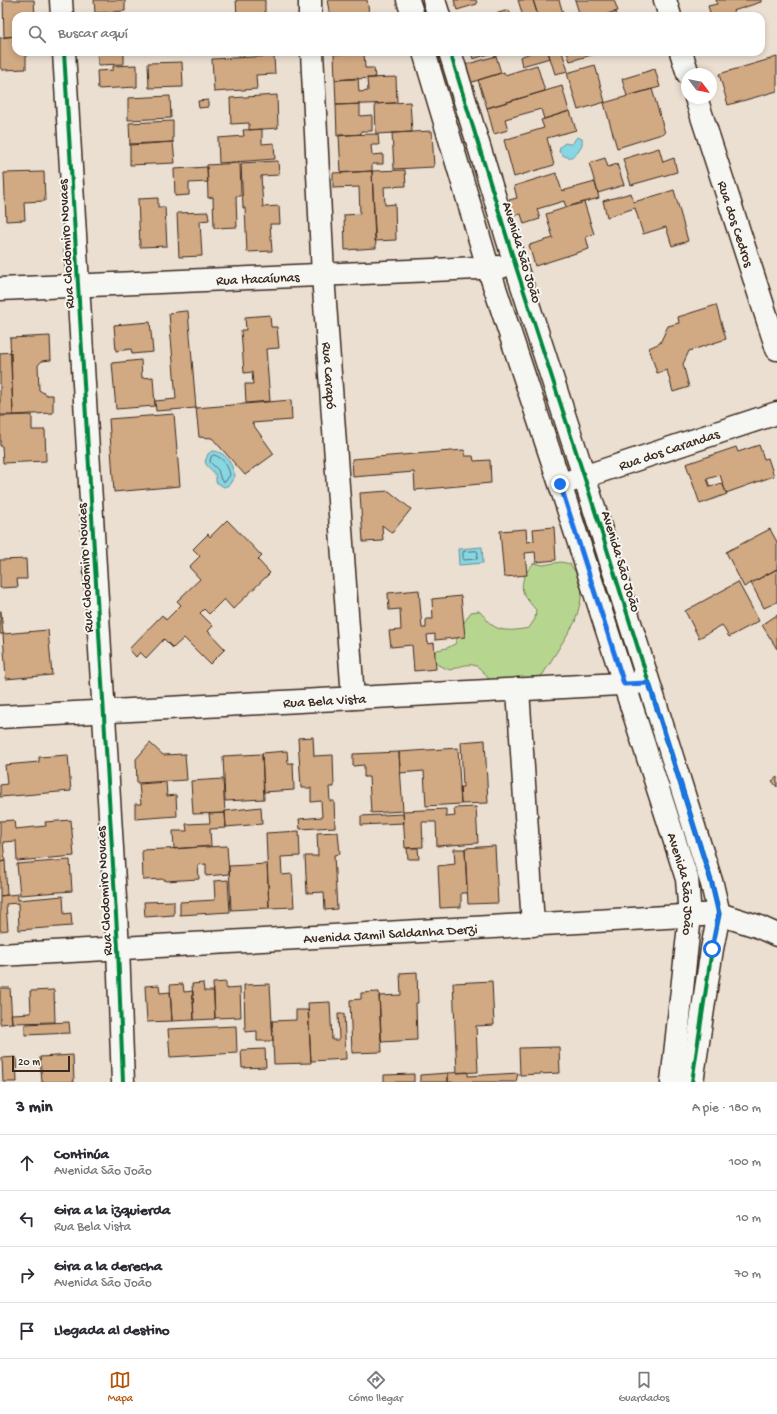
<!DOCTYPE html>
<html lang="es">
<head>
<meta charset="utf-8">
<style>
	:root { --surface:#fff; --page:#f2f2f3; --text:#2b2b33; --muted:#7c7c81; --line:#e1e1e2; --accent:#b45309 }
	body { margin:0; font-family:"Gochi Hand",sans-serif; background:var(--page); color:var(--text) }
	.compass { position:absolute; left:681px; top:68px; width:36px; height:36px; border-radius:50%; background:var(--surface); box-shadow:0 2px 6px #0003; rotate:122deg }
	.scale { position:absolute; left:12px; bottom:10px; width:58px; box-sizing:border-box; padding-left:4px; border:2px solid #3b2a1e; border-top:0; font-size:11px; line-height:14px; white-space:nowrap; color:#3b2a1e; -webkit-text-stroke:3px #f6f6f2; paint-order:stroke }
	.stop { position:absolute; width:12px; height:12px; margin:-9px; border:3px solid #1a73e8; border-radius:50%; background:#fff }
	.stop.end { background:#1a73e8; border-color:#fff; box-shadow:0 1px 4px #0008 }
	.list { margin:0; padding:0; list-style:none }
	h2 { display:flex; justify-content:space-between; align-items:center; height:52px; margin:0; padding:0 16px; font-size:17px }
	h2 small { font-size:13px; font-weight:400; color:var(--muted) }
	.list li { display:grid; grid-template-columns:26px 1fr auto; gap:12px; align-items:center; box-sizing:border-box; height:56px; padding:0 16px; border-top:1px solid var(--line) }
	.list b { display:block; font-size:15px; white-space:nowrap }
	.list p { margin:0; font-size:13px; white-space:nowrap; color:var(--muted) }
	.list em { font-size:13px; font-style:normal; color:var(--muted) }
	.icon { flex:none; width:22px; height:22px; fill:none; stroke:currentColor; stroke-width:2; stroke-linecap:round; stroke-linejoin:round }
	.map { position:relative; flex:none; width:777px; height:1082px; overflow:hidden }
	.search { position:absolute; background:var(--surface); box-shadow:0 2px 6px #0003; left:12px; right:12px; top:12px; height:44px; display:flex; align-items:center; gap:10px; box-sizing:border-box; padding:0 14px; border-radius:12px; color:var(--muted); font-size:15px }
	.sheet { height:276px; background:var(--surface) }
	nav { display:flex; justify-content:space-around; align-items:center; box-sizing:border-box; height:56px; border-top:1px solid var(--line); background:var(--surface); font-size:11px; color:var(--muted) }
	nav a { display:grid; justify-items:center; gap:2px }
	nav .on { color:var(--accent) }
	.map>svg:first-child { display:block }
</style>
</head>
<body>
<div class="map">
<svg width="777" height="1082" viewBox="0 0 777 1082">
	<rect width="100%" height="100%" fill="#ebdfd1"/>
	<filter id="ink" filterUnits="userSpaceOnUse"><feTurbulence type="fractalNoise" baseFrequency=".025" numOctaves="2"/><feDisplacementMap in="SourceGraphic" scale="8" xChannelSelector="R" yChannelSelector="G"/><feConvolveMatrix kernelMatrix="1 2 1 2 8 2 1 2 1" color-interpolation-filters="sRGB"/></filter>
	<g filter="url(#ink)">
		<!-- green -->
		<path fill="#b6d690" stroke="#788057" d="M561,562L570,564C573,569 578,575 580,580C585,592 578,610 575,622L543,674L535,681H490C477,661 471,662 450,670L438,665L432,658L437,650L447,648L455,644L461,627L471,612L479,611C484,615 487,622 492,625C502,633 518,630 529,628L535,619L536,610C532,605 527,600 524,594C519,583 526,571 534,563L543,565Z"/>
		<!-- water -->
		<path fill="#87d6e4" stroke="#699195" d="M577,137L582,139C584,145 576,159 568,157C565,157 561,154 559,152L560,147L565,143L569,144H572Z
			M212,451C226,451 232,464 235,476L229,485L224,487L216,482C217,470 209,471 205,462L208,454Z
			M482,547L483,563L459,565L458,549Z"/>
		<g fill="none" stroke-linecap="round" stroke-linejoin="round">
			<!-- shore -->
			<path stroke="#596f6d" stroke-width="1" d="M214,455C224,458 228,466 230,475L225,482L221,480L218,470L210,462L211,457Z
				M477,551L478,553L477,559L463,560V552Z"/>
		</g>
		<!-- building -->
		<path fill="#d1a983" stroke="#3b2a1e" d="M3,0H34L35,16H16V36L4,37Z
			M94,0H125V11L95,13Z
			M236,0H265V16H237Z
			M327,0H367L369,12L349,16H330Z
			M454,0H476L477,4L457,10Z
			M518,0H533L538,16H523Z
			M533,0H559L564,16H538Z
			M575,0H614L618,11L600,16H580Z
			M716,0H761V2L733,11L735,16H711L708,6L717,4Z
			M509,10L511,16H488Z
			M379,12L380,16H354Z
			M616,12L617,16H602Z
			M95,13H113V16H96Z
			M16,36V52H26V69L2,70V68H0V38Z
			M97,52H124V64L98,65Z
			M238,52H263V54L238,55Z
			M333,52H366L333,54Z
			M471,52H496L473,59Z
			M533,52H548L550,58L522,66L520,57Z
			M548,52H562L568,71L555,74Z
			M567,52H602L570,61Z
			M364,53L365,68H374L375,78L335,80L334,54Z
			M274,56L275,74L256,75L257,89L214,92L212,59Z
			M496,56L501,73L466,84L461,66Z
			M777,57V91L728,105L719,74Z
			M182,62L183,87L149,88L148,63Z
			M137,65V87L98,89L97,71L113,70V66Z
			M537,65L545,91L487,108L478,80L504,72L505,75Z
			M595,65L605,102L578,110L567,73Z
			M655,69L660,87L627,96L622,79Z
			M396,77L397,103L336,105L335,80L358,78L359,92L368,91L367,78Z
			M562,86L569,111L544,119L541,109L505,119L508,130L494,134L487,108Z
			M652,89L665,133L617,148L604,103Z
			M277,95L278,128L249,130V123L231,124L230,98Z
			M170,96L171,118L128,120V98Z
			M208,100V107L199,108L198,101Z
			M410,102L412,132L376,134L375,104Z
			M360,104V116L372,115V131H361V134L337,136L336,105Z
			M570,111L576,130L547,138L554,165L514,177L504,140L544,128L541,120Z
			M173,121V142L130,145L129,123Z
			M262,129V144L274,143L275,159L219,163L218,138L244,136L243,130Z
			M432,131L434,167L394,169L392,133Z
			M378,134L379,145H371L372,155L383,154V164H372V171L341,173L339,135Z
			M173,142L175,163L130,165V144Z
			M659,148L663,162L674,158L677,172L631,185L623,159Z
			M605,158L608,167L617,164L624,185L598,193L589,163Z
			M278,161L279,175L261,176L263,207L279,206L280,224H270L272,251L247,252L245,208H243L241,163Z
			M240,163L241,196H236L237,227L214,228L213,197L208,198L207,165Z
			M207,167L208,182L189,183V195L175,196L174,169Z
			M405,170L406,186L384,187L385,205L395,204L396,240L375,241L372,171Z
			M372,171L376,248L345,250L344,215L360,214L359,187L333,188V173Z
			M44,172L45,201L24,202L25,220L6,221L4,173Z
			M556,173L562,191L595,182L599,198L566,207L564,201L537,209L540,219L524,224L521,214L513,216L509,200L517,198L514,186Z
			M674,190L688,241L672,246L666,227L643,234L635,208L607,217L603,201L631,193L634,202Z
			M158,198V207H165L167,246L140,247L138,199Z
			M584,202L594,234L586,237L589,249L535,266L529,245L553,238L546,214Z
			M208,212L209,220L200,221L202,256L179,257L177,213Z
			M716,305L726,339L689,351L683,364L689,387L673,392L667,370L657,373L649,348L660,343L668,326L679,323L678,317Z
			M185,311H188L196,408L156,411L155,401L176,399L169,313Z
			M270,315L271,327H277L279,348L266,349L270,401L246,403L245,384H253L252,372L244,373L241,330H246L245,317Z
			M150,322L153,352L132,354L131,349L116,351L114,325Z
			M50,336L51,360L42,361L38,365L39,390L47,395H53V413L13,415L10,338Z
			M11,352L13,415H0V353Z
			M141,360L142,378L153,377L155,406L116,409L112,363Z
			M291,400L292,420L252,423L274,454L245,475L212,438L199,437L196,408Z
			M174,414L180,486L114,492L109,419Z
			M32,415V430H45L46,461L3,463L2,446H0V416Z
			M759,445L764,459L768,458L774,476L726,493L720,475L707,479L710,487L722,483L727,494L700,504L686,464L736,447L738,452Z
			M464,450L465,456H473L474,461L490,460L491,483L415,490L414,472L353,477L352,459Z
			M389,491L411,509L392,533L382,525L383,541L363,542L360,493Z
			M227,520L262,556L258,560L270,573L233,609L224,599L209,614L204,609L200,613L213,626L208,631L225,649L210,664L184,638L173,648L164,639L146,658L140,652L136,657L129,649L162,615L166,620L181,605L177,601L200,579L189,567L200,556L193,549L208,534L210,537Z
			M554,527L556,560L536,562L535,552L525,553L527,575L504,577L500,531L526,529L527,542L534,541L533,529Z
			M770,529L777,542V569L744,587L726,552Z
			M26,559L27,579H17L18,587L0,588V560Z
			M777,569V602L764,608L751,583Z
			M738,582L759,621L729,637L722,625L699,638L685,611Z
			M419,590L422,628H426V619H433L432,599L461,596L465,637L435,640V634L427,635L428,644L434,643L436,669L414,671L412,645L391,647L389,631L401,630L400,609L389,610L388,593Z
			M0,611H1L3,634H0Z
			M777,615V649L762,625Z
			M48,630L52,675L6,679L3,634Z
			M313,737L314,756L333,755L334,787H329L330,801H334L335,827L300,829L299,819L322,817L321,801L311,802V788H301L298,738Z
			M485,740L488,803L461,804L460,787H463L461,742Z
			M150,743L163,755L185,754L187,780L137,783L136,759Z
			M458,748L461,804L426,806L424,771L400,773L399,752Z
			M287,751L288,763H293L294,790L264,792L262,753Z
			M399,752L403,811L371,813L369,777H364V765L353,766V754Z
			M262,754L264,799L225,801L223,756Z
			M68,755L71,791L0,797V785L7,784L5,765L39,762V757Z
			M777,777V787L772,781Z
			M223,779L225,813L193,814L191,781Z
			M166,782L167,796L176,795L177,816L135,819V804H141L139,784Z
			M261,807L262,824L226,827L225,811Z
			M476,807L478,843L437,846L436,822H422L423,847L405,848L403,811L446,809V817L455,816L454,808Z
			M225,813L226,828L210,829L211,846L174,849L173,831H187L186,824L210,823L209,814Z
			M403,814L404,823L361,825V816Z
			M14,820L15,829L46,826L45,822L71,820L74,856L17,861L16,841L3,842L5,861L0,862V821Z
			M299,831L300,856L281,857L282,875L292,874L294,907L269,908L266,833Z
			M338,832L340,854L334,855L337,909L325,910L324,892L307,893L305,856H318L317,833Z
			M227,846L229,874L206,876V864L198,865L199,879L165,881V879L143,880L142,850Z
			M495,846L498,903L468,904L465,848Z
			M407,848H418L419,859H408Z
			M454,849H465L467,893H461V907L440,908L438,866L455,864Z
			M70,860L72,891L20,895L17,864Z
			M5,861L7,895L0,896V862Z
			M267,864L269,908L231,910L229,866Z
			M228,880L230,912L180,915V902L215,900L214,881Z
			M18,894V900L63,896L64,914L71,913L72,926L19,930L18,903L6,904L8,930L0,931V896Z
			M174,901V915L145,917L144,902Z
			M417,972L418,1003H416L417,1040L381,1042L379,996L401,995L400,973Z
			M492,981L494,1025L476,1026L478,1072L457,1073L453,983Z
			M226,982V989L240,988L241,1017L215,1018L213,983Z
			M203,983L204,991H214L215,1019L194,1020L192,984Z
			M183,984L184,992L193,991L194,1020L172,1021L170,985Z
			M270,984L273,1041H257V1031L245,1032L244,985Z
			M159,985L160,993L170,992L172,1021L147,1022L145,986Z
			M0,988H10L12,1023L0,1024Z
			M54,990L55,1022L12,1023L11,1014L31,1013L30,991Z
			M379,992L382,1052L352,1053L350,1000L361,999V993Z
			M330,1002L332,1040H339L338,1014H344L346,1059L311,1061L308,1003Z
			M296,1010H308L311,1063L274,1064L272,1021L296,1020Z
			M69,1022L70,1033L25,1035V1024Z
			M236,1026L237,1053L170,1057L168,1029Z
			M559,1047L560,1073L520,1075L519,1048Z
			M265,1049L266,1067L242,1068L241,1050Z
			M73,1055L74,1082H42L40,1057Z
			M16,1057L17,1082H3L2,1058Z
			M468,1072V1076L518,1073L516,1082H448V1073Z
			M448,1073V1082H420V1075Z
			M414,1074V1082H384V1075Z"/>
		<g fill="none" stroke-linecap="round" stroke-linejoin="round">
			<defs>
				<g id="minor">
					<path d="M61,0L62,16"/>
					<path d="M310,0V16"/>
					<path d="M408,0L413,16"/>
					<path d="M434,0L439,16"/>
					<path d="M665,0L670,16"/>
					<path d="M64,52L118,948L123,1082"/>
					<path id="s1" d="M312,52L323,275L353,698"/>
					<path id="s2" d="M424,52L488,267L560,484L687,879L690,916L672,1082"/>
					<path d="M450,52L516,267L584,476L712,884L719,914L712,949L692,1082"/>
					<path d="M681,52L688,74"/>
					<path id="s3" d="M696,98L777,349"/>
					<path id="s4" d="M0,289L501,267"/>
					<path id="s5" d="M571,481L777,413"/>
					<path d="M518,689L533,925"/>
					<path id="s6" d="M0,717L638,683"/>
					<path id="s7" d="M0,955L719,914L757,926L777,935"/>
				</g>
			</defs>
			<!-- minor casing -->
			<use href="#minor" stroke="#3b2a1e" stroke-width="25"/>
			<!-- minor -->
			<use href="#minor" stroke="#f6f6f2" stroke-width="22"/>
			<defs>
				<path id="cycleway" d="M64,52L118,948L123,1082
					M450,52L516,267L584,476L712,884L719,914L712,949L692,1082"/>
			</defs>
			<!-- cycleway casing -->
			<use href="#cycleway" stroke="#f6f6f2" stroke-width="6"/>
			<!-- cycleway -->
			<use href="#cycleway" stroke="#00873e" stroke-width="4"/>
		</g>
	</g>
	<g fill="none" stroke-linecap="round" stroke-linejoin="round" filter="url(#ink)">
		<!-- route -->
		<path stroke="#1a73e8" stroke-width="5" d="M560,484L624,684L649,683L712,884L719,914L712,949"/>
	</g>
	<g text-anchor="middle" stroke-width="4" stroke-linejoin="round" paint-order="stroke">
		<!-- street labels -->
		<g font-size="14" fill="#3b2a1e" stroke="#f6f6f2">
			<text dy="5" stroke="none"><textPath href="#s3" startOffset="132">Rua dos Cedros</textPath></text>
			<text transform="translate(65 244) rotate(-93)" y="5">Rua Clodomiro Novaes</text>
			<text transform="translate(523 252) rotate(73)" y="5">Avenida São João</text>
			<text dy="5" stroke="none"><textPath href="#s4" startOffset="258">Rua Itacaíunas</textPath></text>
			<text dy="5" stroke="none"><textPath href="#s1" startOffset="324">Rua Carapó</textPath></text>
			<text dy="5" stroke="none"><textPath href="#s5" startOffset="103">Rua dos Carandas</textPath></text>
			<text transform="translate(622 561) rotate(73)" y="5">Avenida São João</text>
			<text transform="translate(84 568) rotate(-93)" y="5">Rua Clodomiro Novaes</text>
			<text dy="5" stroke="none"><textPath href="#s6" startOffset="325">Rua Bela Vista</textPath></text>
			<text dy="5" stroke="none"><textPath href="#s2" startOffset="872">Avenida São João</textPath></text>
			<text transform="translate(103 891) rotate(-93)" y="5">Rua Clodomiro Novaes</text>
			<text dy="5" stroke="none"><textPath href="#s7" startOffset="391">Avenida Jamil Saldanha Derzi</textPath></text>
		</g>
	</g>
</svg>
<svg class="compass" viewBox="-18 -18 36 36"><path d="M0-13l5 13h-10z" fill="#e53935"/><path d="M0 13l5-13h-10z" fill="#7c7c81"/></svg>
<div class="scale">20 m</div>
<div class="stop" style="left:712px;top:949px"></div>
<div class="stop end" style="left:560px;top:484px"></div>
<div class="search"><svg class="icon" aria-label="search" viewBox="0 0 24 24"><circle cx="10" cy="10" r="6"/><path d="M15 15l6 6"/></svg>Buscar aquí</div>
</div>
<section class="sheet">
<h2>3 min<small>A pie · 180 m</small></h2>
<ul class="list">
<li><svg class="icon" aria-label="ahead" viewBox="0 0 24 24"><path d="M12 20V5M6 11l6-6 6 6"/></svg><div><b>Continúa</b><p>Avenida São João</p></div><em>100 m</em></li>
<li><svg class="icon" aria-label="left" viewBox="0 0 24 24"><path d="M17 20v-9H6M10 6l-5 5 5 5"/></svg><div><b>Gira a la izquierda</b><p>Rua Bela Vista</p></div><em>10 m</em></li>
<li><svg class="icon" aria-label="right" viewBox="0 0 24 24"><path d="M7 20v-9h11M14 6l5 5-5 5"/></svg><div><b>Gira a la derecha</b><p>Avenida São João</p></div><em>70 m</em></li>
<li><svg class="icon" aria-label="arrive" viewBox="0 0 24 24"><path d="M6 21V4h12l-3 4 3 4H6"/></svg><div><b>Llegada al destino</b></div></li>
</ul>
</section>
<nav>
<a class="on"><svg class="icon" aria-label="map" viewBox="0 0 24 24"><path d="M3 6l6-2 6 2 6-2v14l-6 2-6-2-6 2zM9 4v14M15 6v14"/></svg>Mapa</a>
<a><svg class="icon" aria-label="directions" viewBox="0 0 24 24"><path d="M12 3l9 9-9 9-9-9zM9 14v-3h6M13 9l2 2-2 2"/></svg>Cómo llegar</a>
<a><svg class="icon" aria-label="saved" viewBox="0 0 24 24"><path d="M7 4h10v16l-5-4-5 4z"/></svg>Guardados</a>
</nav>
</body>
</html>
